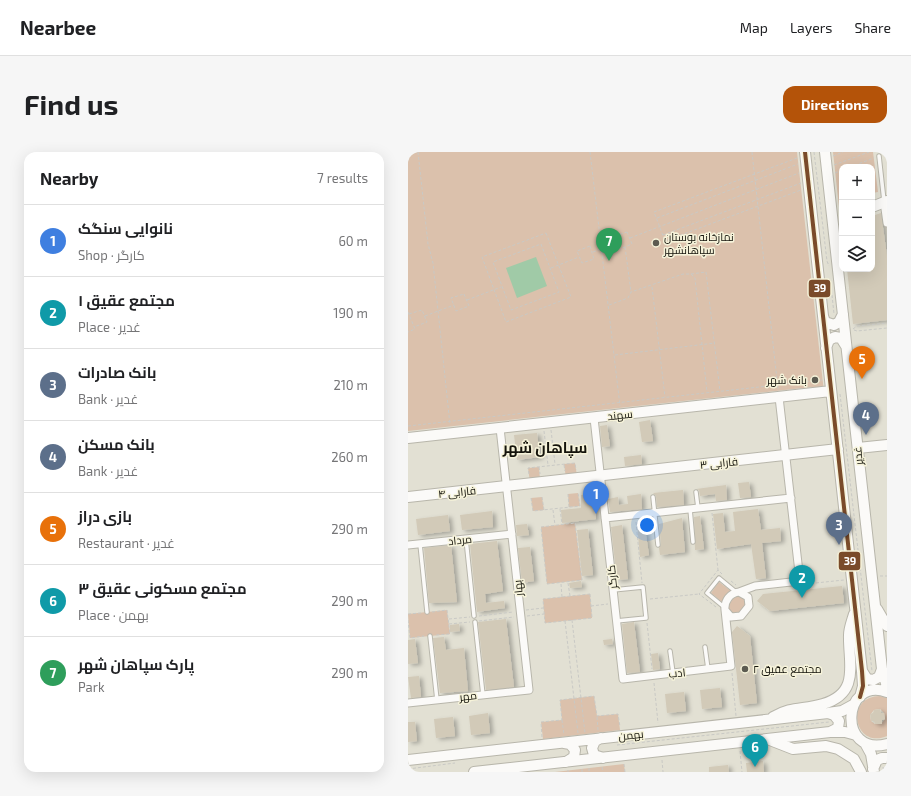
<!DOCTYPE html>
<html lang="en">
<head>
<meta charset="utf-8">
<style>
	:root { --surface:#fff; --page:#f6f6f6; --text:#202124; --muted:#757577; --line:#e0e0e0; --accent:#b45309 }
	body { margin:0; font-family:"Exo 2",Cairo,sans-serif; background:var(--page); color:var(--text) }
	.controls { position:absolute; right:12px; top:12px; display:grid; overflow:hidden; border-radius:8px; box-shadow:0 4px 16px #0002 }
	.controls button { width:36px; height:36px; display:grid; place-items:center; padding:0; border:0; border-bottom:1px solid var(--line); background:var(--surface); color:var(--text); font:20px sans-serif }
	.you { position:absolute; left:239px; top:373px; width:14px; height:14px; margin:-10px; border:3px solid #fff; border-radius:50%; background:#1a73e8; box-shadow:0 0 0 6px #1a73e833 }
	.badge { display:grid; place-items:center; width:26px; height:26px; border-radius:50%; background:var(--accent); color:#fff; font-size:13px; font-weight:700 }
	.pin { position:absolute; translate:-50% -33px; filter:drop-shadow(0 1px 2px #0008) }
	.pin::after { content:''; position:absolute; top:21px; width:14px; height:12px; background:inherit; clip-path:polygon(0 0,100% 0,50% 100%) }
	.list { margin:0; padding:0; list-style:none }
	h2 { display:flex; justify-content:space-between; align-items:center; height:52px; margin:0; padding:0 16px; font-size:17px }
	h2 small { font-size:13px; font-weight:400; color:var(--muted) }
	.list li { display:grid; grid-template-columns:26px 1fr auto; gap:12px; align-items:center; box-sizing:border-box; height:72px; padding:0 16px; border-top:1px solid var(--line) }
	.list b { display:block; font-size:15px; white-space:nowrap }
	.list p { margin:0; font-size:13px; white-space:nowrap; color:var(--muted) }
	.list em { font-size:13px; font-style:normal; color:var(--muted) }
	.icon { flex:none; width:22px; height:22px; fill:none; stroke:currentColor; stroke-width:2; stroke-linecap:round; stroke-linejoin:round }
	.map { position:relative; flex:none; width:479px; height:620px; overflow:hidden; border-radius:12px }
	header { display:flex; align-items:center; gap:24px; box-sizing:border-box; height:56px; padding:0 20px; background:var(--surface); border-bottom:1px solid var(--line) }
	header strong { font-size:19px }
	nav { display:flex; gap:22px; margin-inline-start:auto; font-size:14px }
	.intro { display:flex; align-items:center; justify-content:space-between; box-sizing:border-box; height:96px; padding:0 24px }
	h1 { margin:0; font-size:28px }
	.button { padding:10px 18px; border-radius:12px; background:var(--accent); color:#fff; font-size:14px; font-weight:700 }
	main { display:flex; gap:24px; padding:0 24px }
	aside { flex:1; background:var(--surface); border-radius:12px; box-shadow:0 4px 16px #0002 }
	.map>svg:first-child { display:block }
</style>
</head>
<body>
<header>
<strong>Nearbee</strong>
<nav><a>Map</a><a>Layers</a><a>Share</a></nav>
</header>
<div class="intro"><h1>Find us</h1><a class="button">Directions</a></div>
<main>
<aside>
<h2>Nearby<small>7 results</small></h2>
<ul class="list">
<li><span class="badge" style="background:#3f7fe0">1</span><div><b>نانوایی سنگک</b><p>Shop · کارگر</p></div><em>60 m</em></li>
<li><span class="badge" style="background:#0f9aa8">2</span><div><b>مجتمع عقیق ۱</b><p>Place · غدیر</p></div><em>190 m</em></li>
<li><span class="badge" style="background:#5c6f8a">3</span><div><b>بانک صادرات</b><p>Bank · غدیر</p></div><em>210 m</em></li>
<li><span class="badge" style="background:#5c6f8a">4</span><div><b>بانک مسکن</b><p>Bank · غدیر</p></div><em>260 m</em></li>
<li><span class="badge" style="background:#e8710a">5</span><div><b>بازی دراز</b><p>Restaurant · غدیر</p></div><em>290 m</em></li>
<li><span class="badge" style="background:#0f9aa8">6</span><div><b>مجتمع مسکونی عقیق ۳</b><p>Place · بهمن</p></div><em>290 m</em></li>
<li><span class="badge" style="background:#2e9e5b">7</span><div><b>پارک سپاهان شهر</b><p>Park</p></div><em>290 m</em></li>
</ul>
</aside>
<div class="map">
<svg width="479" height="620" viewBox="0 0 479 620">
	<defs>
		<filter id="shadow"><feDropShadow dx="3.5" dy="2" stdDeviation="2" flood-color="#0004"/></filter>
	</defs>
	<rect width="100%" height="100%" fill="#e2e0d3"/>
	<!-- green -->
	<path fill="#dbc1ac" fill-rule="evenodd" d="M0,0H389L416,240L405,241L404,235L0,279Z
		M425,0H465L470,40L464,41V15H434V53L431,55Z
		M167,311L169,324L158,326L156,312Z
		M131,315L132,328L122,330L120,316Z
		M170,341L172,354L161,355L160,342Z
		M134,345L136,358L125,359L123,346Z
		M167,371L174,428L139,432L133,375Z
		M311,430L323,439L314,450L303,441Z
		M182,442L184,466L137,471L135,447Z
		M331,444L337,447V453L330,461L324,462L320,457C321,451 325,445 331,444Z
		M39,458L42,482L2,486L0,462Z
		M186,544L189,564L210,562L212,578L135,587L133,570L154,568L152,548Z
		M472,544L479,546V584C447,598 435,545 472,544ZM472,557L476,561L477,567L473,572H467L463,569L462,563L466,558Z
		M216,612L217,620H147Z"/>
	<!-- water -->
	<path fill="#a0caa7" d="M128,105L139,134L109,146L98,116Z"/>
	<!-- building -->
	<path fill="#d2cab8" filter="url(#shadow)" d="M473,61L479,104V168L445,172L439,117H464V64Z
		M242,268L245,289L234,290L231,270Z
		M199,273L202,294L194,295L192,274Z
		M129,281L132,305L109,308L106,283Z
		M233,303L234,312L217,314L216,305Z
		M341,330L343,345L332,346L330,331Z
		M318,333L319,348L308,349L307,342L292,344L291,338L288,337Z
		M275,338L276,353L249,355L248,344L245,341Z
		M186,341L188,367L154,371L153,358L173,356V343Z
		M233,342L234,357L202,360L200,347L210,345L211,353L220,352L219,344Z
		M350,357L353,378L372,376L373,389L354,391L358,426L348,427L343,392L309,397L305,362L315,361L317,380L327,379L325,360Z
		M84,359L85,375L54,378L52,363Z
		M40,363L42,379L10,383L8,367Z
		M292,364L296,397L287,398L286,365Z
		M274,366L277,400L252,403L251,396L253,393L251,372Z
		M236,370L241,403L232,405L229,371Z
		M119,372L121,383L109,384L108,373Z
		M214,373L220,427L209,428L203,375Z
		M180,377L185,423L174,424L169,378Z
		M89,389L95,439L77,442L78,451L96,449L97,456L69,460L62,392Z
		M43,393L49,450L21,451L16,396Z
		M122,395L126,429L114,431L110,396Z
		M173,429L174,435L162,436L161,431Z
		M434,434L436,451L362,459L349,449L355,442Z
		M98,467L106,535L78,538L70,470Z
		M226,470L232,520L219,521L214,472Z
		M51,472L52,479L42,480V473Z
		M329,474L342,484L349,551L332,553L324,480Z
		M36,485L38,498L56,496L60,539L32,541L25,486Z
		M7,487L10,511L0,512V488Z
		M204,487L205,492L196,493L195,488Z
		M250,501L252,517L245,518L243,502Z
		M11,524L13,545L3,546L0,525Z
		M312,536L314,555L294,557L292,538Z
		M276,540L278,559L259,561L257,542Z
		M472,557L473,561H476L477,567L474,568V572H467L466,569H463L462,562L465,561L466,558Z
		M80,561L82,581L63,583L61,564Z
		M45,565L47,584L28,586L26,567Z
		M0,570H7L9,589L0,590Z
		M355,609L356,620H339L338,611Z
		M320,613L321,620H301V615Z"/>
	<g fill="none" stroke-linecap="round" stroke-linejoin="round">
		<defs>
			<path id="lane" d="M471,4L476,49
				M288,340L290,356
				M245,345L250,393
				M282,357L285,390
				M58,387L66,464
				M12,392L19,460
				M205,438L235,435L238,466L208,469
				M316,455L299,441L311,426L328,440
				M67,470L75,543
				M22,484L29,548
				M297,495L300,517
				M262,499L265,521"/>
			<path id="street" d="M476,50L479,71
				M186,266L215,527L323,514L317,458
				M197,366L383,346
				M0,393L104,382
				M331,440L347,434L392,429L371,245
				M331,440L340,445L341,454L333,464L323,465L317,458C316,449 322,441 331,440Z
				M0,551L121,538L92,276"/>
			<path id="secondary" d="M397,0L454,519L455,534L452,545
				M417,0L474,517L479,535
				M464,55L479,49
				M415,164L417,170L426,173L431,170L435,162
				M418,196L421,188L427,185L433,186L438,194
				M0,286L423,239
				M450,296L479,293
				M0,345L430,297
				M469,457L479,474
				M454,519L459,527L465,528L471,525L474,517
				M479,540C434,524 429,605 479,592
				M420,561L426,563L431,569L430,576L422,580
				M365,565C384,554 395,558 415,552C453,541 440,510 441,483C441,476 444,469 446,462
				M193,586L187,589L184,596L186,603L195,606
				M362,588L385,597L418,594L430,597L446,607L453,620
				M156,591L162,592L167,598L166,605L158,610
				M457,591L463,602L466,620
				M0,608L420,561L434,559L445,553
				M465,617L469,608L474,606H479
				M66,620L422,580H437L448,583"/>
		</defs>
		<!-- lane casing -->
		<use href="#lane" stroke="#b8b6ab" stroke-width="5.5"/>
		<!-- street casing -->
		<use href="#street" stroke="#b8b6ab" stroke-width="9"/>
		<!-- secondary casing -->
		<use href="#secondary" stroke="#b8b6ab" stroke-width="12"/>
		<!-- path -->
		<path stroke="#c9c9c5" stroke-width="1" stroke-dasharray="3 2" stroke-linecap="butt" d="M10,0L20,92L25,111L42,273
			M182,0L212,254
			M344,0L370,237
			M406,0L419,109L421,114
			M0,1L9,0
			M425,4L435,0
			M389,6L246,60L257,89L393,38
			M426,13L461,0
			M442,15L466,6
			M427,21L434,18
			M249,66L390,12
			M219,80L224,92L212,97L207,84Z
			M138,81L163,145L98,170L74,105Z
			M255,83L393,31
			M222,86L391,21
			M133,92L151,140L103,158L85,110Z
			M182,94L186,107L174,111L169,99Z
			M217,95L223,140
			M185,100L209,91
			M143,116L171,105
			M283,122L298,120L312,239
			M244,135L257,245
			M56,142L61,154L48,159L43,146Z
			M424,143L426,162
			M59,148L93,135
			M201,153L220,146L223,140L275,122H283L287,126L299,240
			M0,160L7,177L0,180
			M1,162L14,158L19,170L6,175
			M17,164L46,153
			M445,177L449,174L479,171
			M446,178L449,179L479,176
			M207,203L307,191
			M432,242L464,519
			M0,274L414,228
			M143,278L147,312
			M136,279L140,313
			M156,313L157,319
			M131,315L132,322
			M121,322L120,316L167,311L168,318
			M160,342L161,355
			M134,345L136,358
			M123,346L125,359L172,354L170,341
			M152,357L154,372
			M145,358L147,373
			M304,361L310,418
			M228,370L234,431
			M167,371L174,428L139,432L133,375Z
			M472,424H479
			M323,429L328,433
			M160,431L162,444
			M153,432L154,445
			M398,432L436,428
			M182,442L184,466L137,471L135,447Z
			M242,447L291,442
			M183,454L200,452
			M308,455L291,442L310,418L314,422
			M118,458L135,456
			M24,460L39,458L42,482L27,483
			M0,462L13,461
			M71,464L105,460
			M119,464L136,462
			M41,467L62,465
			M0,468L2,486L16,484
			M164,468L177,581
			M71,469L106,465
			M157,469L170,581
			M239,471L244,517
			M41,472L62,470
			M324,521L328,564
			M246,531L250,571
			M189,565L190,578
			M154,568L156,583
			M134,585L133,570L154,568L152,548L186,544L189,564L210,562L212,575
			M209,593L421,570
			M332,599L334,620
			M254,608L255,620
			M216,612L217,620
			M194,615L195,620
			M475,615L476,620
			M181,616V620
			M0,617L47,611
			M174,617V620
			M160,618V620"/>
		<!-- lane -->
		<use href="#lane" stroke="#fbfaf8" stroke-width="3.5"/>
		<!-- street -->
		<use href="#street" stroke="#fbfaf8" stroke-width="7"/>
		<!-- secondary -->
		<use href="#secondary" stroke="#fbfaf8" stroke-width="10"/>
		<defs>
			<path id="bus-1" d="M397,0L454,519L455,534L452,545"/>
		</defs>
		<!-- bus-1 casing -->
		<use href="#bus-1" stroke="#f6f3da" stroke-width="7"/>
		<!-- bus-1 -->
		<use href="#bus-1" stroke="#7a4b2a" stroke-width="4"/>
	</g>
	<!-- markers -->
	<g fill="#5c5b51" stroke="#f6f3da" stroke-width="1.5">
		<circle cx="248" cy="91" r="4"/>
		<circle cx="407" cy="228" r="4"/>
		<circle cx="337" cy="517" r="4"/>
	</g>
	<g text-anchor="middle" stroke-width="3" stroke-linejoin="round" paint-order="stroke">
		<!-- poi labels -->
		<g font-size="11" fill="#14130b" stroke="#f6f3da" text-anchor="start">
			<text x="256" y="89">نمازخانه بوستان<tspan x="256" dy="13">سپاهانشهر</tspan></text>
			<text x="399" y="232" text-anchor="end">بانک شهر</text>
			<text x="345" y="521">مجتمع عقیق ۲</text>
		</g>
		<!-- street labels -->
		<g font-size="11" fill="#14130b" stroke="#f6f3da">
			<text transform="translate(212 263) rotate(-6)" y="4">سهند</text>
			<text transform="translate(450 304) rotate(-96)" y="4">غدیر</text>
			<text transform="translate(311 311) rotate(-6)" y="4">فارابی ۳</text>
			<text transform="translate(49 340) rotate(-6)" y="4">فارابی ۴</text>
			<text transform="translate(52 388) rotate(-6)" y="4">مرداد</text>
			<text transform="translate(204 425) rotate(-96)" y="4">کارگر</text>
			<text transform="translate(110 436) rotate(-96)" y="4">بهار</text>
			<text transform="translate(269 521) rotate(-6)" y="4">ادب</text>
			<text transform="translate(60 544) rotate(-6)" y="4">مهر</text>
			<text transform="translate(223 583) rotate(-6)" y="4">بهمن</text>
		</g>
		<!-- district labels -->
		<g font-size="15" font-weight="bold" fill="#14130b" stroke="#f6f3da">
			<text x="137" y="301">سپاهان شهر</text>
		</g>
	</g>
	<g stroke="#f6f3da" stroke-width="1.5">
		<rect x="400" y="127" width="23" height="19" rx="4" fill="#7a4b2a"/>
		<rect x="430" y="399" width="23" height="20" rx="4" fill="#7a4b2a"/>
	</g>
	<g font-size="11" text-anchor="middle" font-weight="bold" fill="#fff">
		<text x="412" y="140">39</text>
		<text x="442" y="413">39</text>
	</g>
</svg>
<div class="controls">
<button>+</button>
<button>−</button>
<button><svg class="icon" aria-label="layers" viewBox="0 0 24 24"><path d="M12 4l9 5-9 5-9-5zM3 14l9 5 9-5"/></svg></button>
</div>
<div class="you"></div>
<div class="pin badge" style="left:188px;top:362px;background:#3f7fe0">1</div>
<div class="pin badge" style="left:394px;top:446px;background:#0f9aa8">2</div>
<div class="pin badge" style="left:431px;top:393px;background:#5c6f8a">3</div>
<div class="pin badge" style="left:458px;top:283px;background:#5c6f8a">4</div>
<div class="pin badge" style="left:454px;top:227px;background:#e8710a">5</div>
<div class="pin badge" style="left:347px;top:615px;background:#0f9aa8">6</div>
<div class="pin badge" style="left:201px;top:109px;background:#2e9e5b">7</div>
</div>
</main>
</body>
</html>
